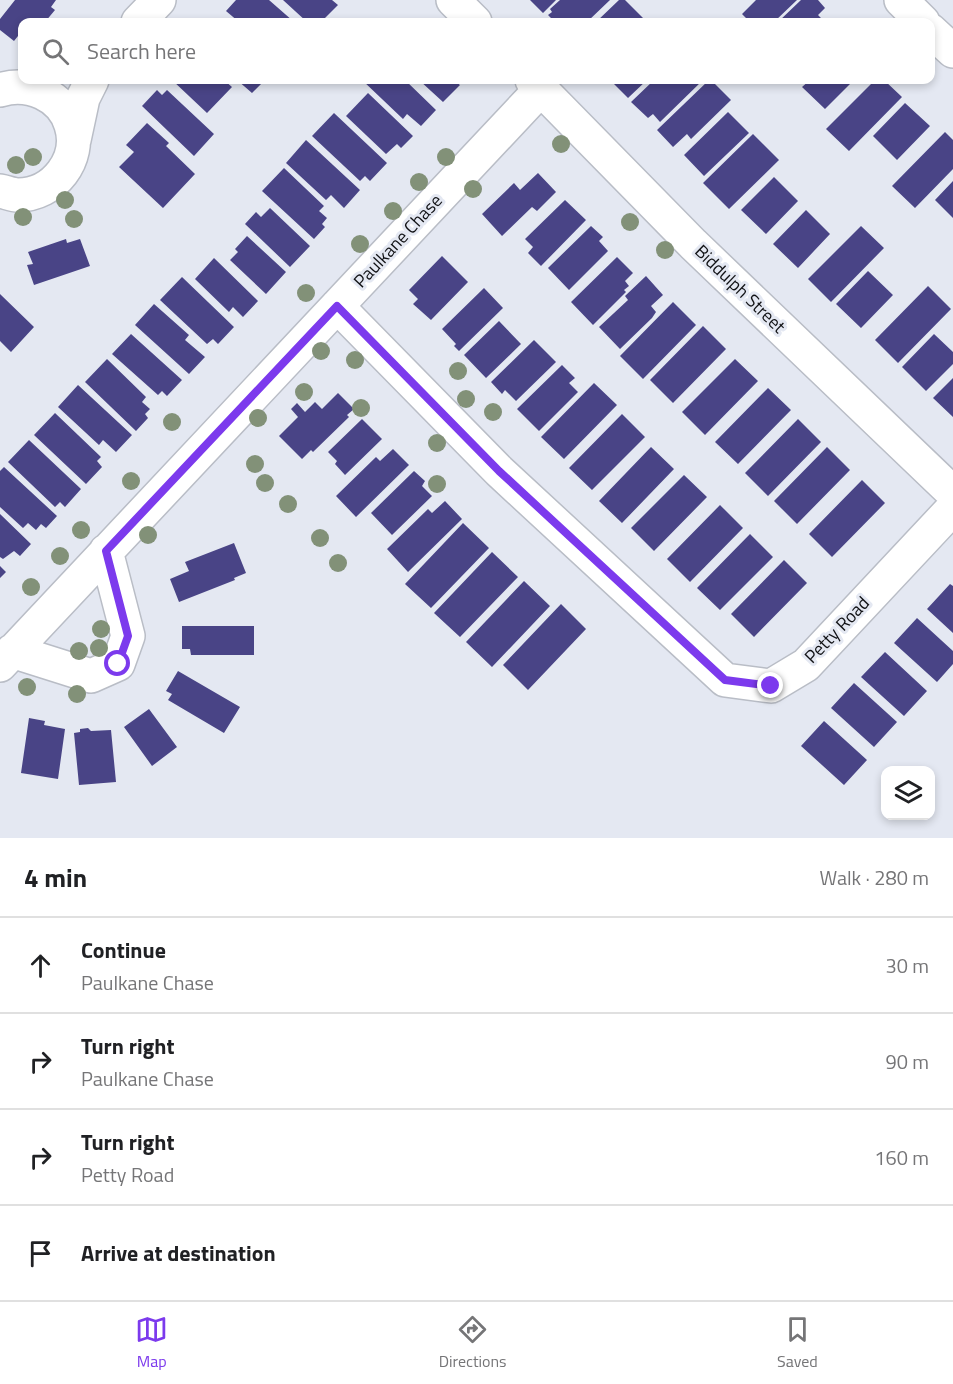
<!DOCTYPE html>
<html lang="en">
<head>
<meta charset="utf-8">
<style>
	:root { --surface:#fff; --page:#f6f6f6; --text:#202124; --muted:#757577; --line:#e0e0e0; --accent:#7c3aed }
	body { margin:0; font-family:"Titillium Web",sans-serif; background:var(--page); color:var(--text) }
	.controls { position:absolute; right:18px; bottom:18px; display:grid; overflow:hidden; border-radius:12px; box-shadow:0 3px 9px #0003 }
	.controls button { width:54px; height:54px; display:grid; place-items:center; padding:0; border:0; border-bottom:2px solid var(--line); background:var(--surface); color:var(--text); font:30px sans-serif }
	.stop { position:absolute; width:18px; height:18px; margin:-14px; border:4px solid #7c3aed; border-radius:50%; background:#fff }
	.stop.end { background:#7c3aed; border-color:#fff; box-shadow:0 2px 6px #0008 }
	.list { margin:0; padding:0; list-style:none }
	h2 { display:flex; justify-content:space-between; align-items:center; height:78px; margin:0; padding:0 24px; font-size:26px }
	h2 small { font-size:20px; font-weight:400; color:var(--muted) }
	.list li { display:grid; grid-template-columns:39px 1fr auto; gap:18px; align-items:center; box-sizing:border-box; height:96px; padding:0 24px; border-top:2px solid var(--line) }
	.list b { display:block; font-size:22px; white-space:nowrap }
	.list p { margin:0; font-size:20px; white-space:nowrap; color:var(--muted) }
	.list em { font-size:20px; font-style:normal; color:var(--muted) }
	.icon { flex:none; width:33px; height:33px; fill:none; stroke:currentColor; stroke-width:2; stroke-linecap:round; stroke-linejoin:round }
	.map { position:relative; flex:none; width:953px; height:838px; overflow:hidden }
	.search { position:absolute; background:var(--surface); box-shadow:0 3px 9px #0003; left:18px; right:18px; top:18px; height:66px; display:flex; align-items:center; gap:15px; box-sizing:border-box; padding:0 21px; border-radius:12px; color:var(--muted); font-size:22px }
	.sheet { height:462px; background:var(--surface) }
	nav { display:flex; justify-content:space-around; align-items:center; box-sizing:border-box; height:84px; border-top:2px solid var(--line); background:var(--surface); font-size:16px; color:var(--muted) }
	nav a { display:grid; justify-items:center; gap:3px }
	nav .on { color:var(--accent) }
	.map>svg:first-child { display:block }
</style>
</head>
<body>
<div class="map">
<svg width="953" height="838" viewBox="0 0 953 838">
	<rect width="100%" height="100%" fill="#e4e8f2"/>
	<!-- building -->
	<path fill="#494486" d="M15,0H56L51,7L55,10L45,22H22V40L18,36L14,41L0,30V19Z
		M236,0H269L293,21L292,22H239L226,11Z
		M283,0H332L338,5L321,22H307Z
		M530,0H556L543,13Z
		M560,0H610L587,22H562L560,21L555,22L548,15L552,12L550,9Z
		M619,0H625L647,22H596Z
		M756,0H797L774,22H748L749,21L742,14Z
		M801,0H818L825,8L818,15L824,21L822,22H778Z
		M172,80H224L232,87L207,113Z
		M237,80H265L252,93Z
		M362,80H405L436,110L421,126L407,114L403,119Z
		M419,80H454L460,85L443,102Z
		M610,80H647L628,98Z
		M654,80H703L660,122L653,114L648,118L631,102Z
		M709,80H711L731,100L691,139L687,134L673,147L657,130Z
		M810,80H854L825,109L802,87Z
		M875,80H884L902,97L849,151L826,129Z
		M157,90L162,95L167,90L214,134L194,156L142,106Z
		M368,93L413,136L401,148L397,144L386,154L346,116Z
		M905,103L930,126L897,160L873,136Z
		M728,112L749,133L704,176L684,155Z
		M334,113L387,163L370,181L365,176L360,181L312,136Z
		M147,123L169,143L166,146L195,174L163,208L119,167L134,152L126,145Z
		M945,132L953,140V169L915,208L892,186Z
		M753,134L779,160L729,209L703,183Z
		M306,140L360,190L344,208L331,195L326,200L286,163Z
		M284,168L324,206L319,211L327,218L322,224L325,227L314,239L262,191Z
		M538,173L556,192L537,211L532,207L502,236L482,214L514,183L520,190Z
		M774,177L798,201L766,234L741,210Z
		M953,181V218L935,200Z
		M565,200L586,220L541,266L528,253L533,247L525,239Z
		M270,208L310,246L290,267L245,224L256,212L261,217Z
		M806,210L830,234L798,268L773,244Z
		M591,226L603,237L599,241L608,251L569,290L548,268Z
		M861,226L884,248L831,302L808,279Z
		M247,236L286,272L266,294L230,260L238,252L235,249Z
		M66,239L67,243L80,239L90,266L34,285L27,265L33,264L28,252Z
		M442,256L468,282L431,320L413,304L418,299L409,290Z
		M617,257L633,273L625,281L629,286L624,290L626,292L593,325L571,302Z
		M214,258L258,301L243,317L233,307L229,312L195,279Z
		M868,271L893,295L861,328L836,304Z
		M646,276L663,295L651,306L656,312L652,318L620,349L599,327L628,300L625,296Z
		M182,277L234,327L218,344L213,339L207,344L160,300Z
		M928,286L951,309L898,363L875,340Z
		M484,288L503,308L459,351L454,346L456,344L442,329Z
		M0,294L34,327L11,352L0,341Z
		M673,302L696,325L643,379L620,356Z
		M154,304L189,335L185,340L205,357L189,374L135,325Z
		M499,321L521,344L486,378L464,355Z
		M703,326L726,349L673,403L650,380Z
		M131,334L182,380L167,396L162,391L158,395L112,354Z
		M934,334L953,352V364L926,391L902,367Z
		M534,340L556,362L516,401L505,390L502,394L491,382Z
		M107,359L146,397L142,402L150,409L145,414L148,418L136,431L85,382Z
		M735,359L758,381L705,435L682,412Z
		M562,365L575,378L569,383L578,392L539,431L517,409Z
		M953,378V417L933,398Z
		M594,383L617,405L564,459L541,437Z
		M78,385L132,435L116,452L103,440L99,445L58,407Z
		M768,388L791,410L738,464L715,442Z
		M338,393L354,409L347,415L349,417L313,452L311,450L302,459L279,436L298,417L291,409L297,403L305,412L315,402L322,409Z
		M55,413L101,457L97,461L102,467L86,484L34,435Z
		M622,414L645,437L592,490L569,468Z
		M362,419L382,439L345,475L335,464L337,461L328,452Z
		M798,419L821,442L768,496L745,473Z
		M29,440L81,489L65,507L60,502L55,507L8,462Z
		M651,447L674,469L622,523L599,501Z
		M827,447L850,470L797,524L774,501Z
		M393,449L409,465L356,517L336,496L376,457L380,461Z
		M4,467L57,516L46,528L41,524L36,530L28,523L23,528L0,507V471Z
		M414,471L425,481L422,486L432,496L392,535L371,513Z
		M684,475L707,497L654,551L631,528Z
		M862,480L885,503L832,557L809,534Z
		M445,501L462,519L408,572L387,549L428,509L432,513Z
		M720,505L743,528L690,582L667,559Z
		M0,514L31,544L20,556L14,551L3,559L0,557Z
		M463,523L489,548L431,608L405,584Z
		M750,534L773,557L720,610L697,588Z
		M234,543L246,573L234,578L235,580L179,602L170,579L189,571L185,562Z
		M492,552L518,577L460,637L434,613Z
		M784,560L807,583L754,637L731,614Z
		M0,566L6,572L0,578Z
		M524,581L550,606L492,667L466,642Z
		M950,584L953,586V633L927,609Z
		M561,604L586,629L528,690L503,665Z
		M917,618L953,651V664L937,682L894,643Z
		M182,626H254V655H191L190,649H182Z
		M885,652L927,691L904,716L861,677Z
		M178,671L240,707L224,733L168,700L172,694L166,691Z
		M854,683L897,722L874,747L831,708Z
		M149,709L177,747L152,766L124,727Z
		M29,718L45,721L44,725L65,729L58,779L21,773Z
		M824,721L867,760L844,785L801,746Z
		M88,728L91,731L111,730L116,782L79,785L74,733L80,732V729Z"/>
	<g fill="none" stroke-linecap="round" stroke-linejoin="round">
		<defs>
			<path id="minor" d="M453,0L475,22
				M901,0L923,22
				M138,22L159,0
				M930,30L953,51
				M532,80L693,244L953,493
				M0,90C28,81 62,95 71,125C82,159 54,195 18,195C12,195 6,192 0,191
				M74,140L83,98L92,80
				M337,306L499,471L725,680L771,686L806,665L953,508
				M12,651L91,676L118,664L128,636L106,551
				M0,665L541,89"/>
		</defs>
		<!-- minor casing -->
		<use href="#minor" stroke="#b9bdc6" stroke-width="36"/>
		<!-- minor -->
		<use href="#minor" stroke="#fff" stroke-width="33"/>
	</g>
	<!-- trees -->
	<g fill="#829178">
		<circle cx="561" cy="144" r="9"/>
		<circle cx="33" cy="157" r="9"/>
		<circle cx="446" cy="157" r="9"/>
		<circle cx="16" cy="165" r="9"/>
		<circle cx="419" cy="182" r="9"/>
		<circle cx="473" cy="189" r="9"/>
		<circle cx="65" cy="200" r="9"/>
		<circle cx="393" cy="211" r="9"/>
		<circle cx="23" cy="217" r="9"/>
		<circle cx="74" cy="219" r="9"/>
		<circle cx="630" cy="222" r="9"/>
		<circle cx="360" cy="244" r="9"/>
		<circle cx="665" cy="250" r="9"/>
		<circle cx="306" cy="293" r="9"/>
		<circle cx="321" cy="351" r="9"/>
		<circle cx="355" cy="360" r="9"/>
		<circle cx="458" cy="371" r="9"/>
		<circle cx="304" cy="392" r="9"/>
		<circle cx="466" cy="399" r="9"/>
		<circle cx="361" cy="408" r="9"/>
		<circle cx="493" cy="412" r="9"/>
		<circle cx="258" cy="418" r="9"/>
		<circle cx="172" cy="422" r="9"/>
		<circle cx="437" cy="443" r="9"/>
		<circle cx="255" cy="464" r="9"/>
		<circle cx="131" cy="481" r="9"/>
		<circle cx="265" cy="483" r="9"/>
		<circle cx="437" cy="484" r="9"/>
		<circle cx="288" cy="504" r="9"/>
		<circle cx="81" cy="530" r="9"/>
		<circle cx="148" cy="535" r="9"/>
		<circle cx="320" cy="538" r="9"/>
		<circle cx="60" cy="556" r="9"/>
		<circle cx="338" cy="563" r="9"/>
		<circle cx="31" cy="587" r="9"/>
		<circle cx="101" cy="629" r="9"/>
		<circle cx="99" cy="648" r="9"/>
		<circle cx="79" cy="651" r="9"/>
		<circle cx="27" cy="687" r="9"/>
		<circle cx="77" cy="694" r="9"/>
	</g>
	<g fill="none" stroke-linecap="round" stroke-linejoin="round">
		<!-- route -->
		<path stroke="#7c3aed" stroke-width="8" d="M118,664L128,636L106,551L337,306L499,471L725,680L771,686"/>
	</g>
	<g text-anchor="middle" stroke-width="6" stroke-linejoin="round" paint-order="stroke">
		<!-- street labels -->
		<g font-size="18" fill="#101114" stroke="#e4e8f2">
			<text transform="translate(398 241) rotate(-47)" y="6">Paulkane Chase</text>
			<text transform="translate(740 289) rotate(44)" y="6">Biddulph Street</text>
			<text transform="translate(837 630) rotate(-46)" y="6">Petty Road</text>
		</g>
	</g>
</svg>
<div class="controls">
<button><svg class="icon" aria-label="layers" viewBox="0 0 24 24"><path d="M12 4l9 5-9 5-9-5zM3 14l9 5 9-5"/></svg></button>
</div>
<div class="stop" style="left:118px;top:664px"></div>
<div class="stop end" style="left:771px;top:686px"></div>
<div class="search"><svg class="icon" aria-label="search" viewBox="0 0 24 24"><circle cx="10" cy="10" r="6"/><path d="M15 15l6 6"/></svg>Search here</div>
</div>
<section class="sheet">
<h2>4 min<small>Walk · 280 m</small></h2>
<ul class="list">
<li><svg class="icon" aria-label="ahead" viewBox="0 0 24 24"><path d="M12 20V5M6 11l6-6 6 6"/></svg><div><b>Continue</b><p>Paulkane Chase</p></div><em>30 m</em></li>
<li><svg class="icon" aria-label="right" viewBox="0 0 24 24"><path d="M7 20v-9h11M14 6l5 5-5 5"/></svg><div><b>Turn right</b><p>Paulkane Chase</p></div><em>90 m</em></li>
<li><svg class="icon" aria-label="right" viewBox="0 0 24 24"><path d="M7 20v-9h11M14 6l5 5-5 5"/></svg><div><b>Turn right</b><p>Petty Road</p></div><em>160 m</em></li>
<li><svg class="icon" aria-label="arrive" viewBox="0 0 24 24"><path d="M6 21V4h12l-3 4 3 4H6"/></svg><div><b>Arrive at destination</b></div></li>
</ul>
</section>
<nav>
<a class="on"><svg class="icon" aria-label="map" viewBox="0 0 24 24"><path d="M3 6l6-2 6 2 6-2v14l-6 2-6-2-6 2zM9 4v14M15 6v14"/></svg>Map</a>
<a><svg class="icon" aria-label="directions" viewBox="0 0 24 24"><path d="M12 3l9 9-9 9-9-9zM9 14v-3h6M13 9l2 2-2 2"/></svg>Directions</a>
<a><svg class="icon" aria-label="saved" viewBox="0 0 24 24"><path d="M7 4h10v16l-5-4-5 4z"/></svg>Saved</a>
</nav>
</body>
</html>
